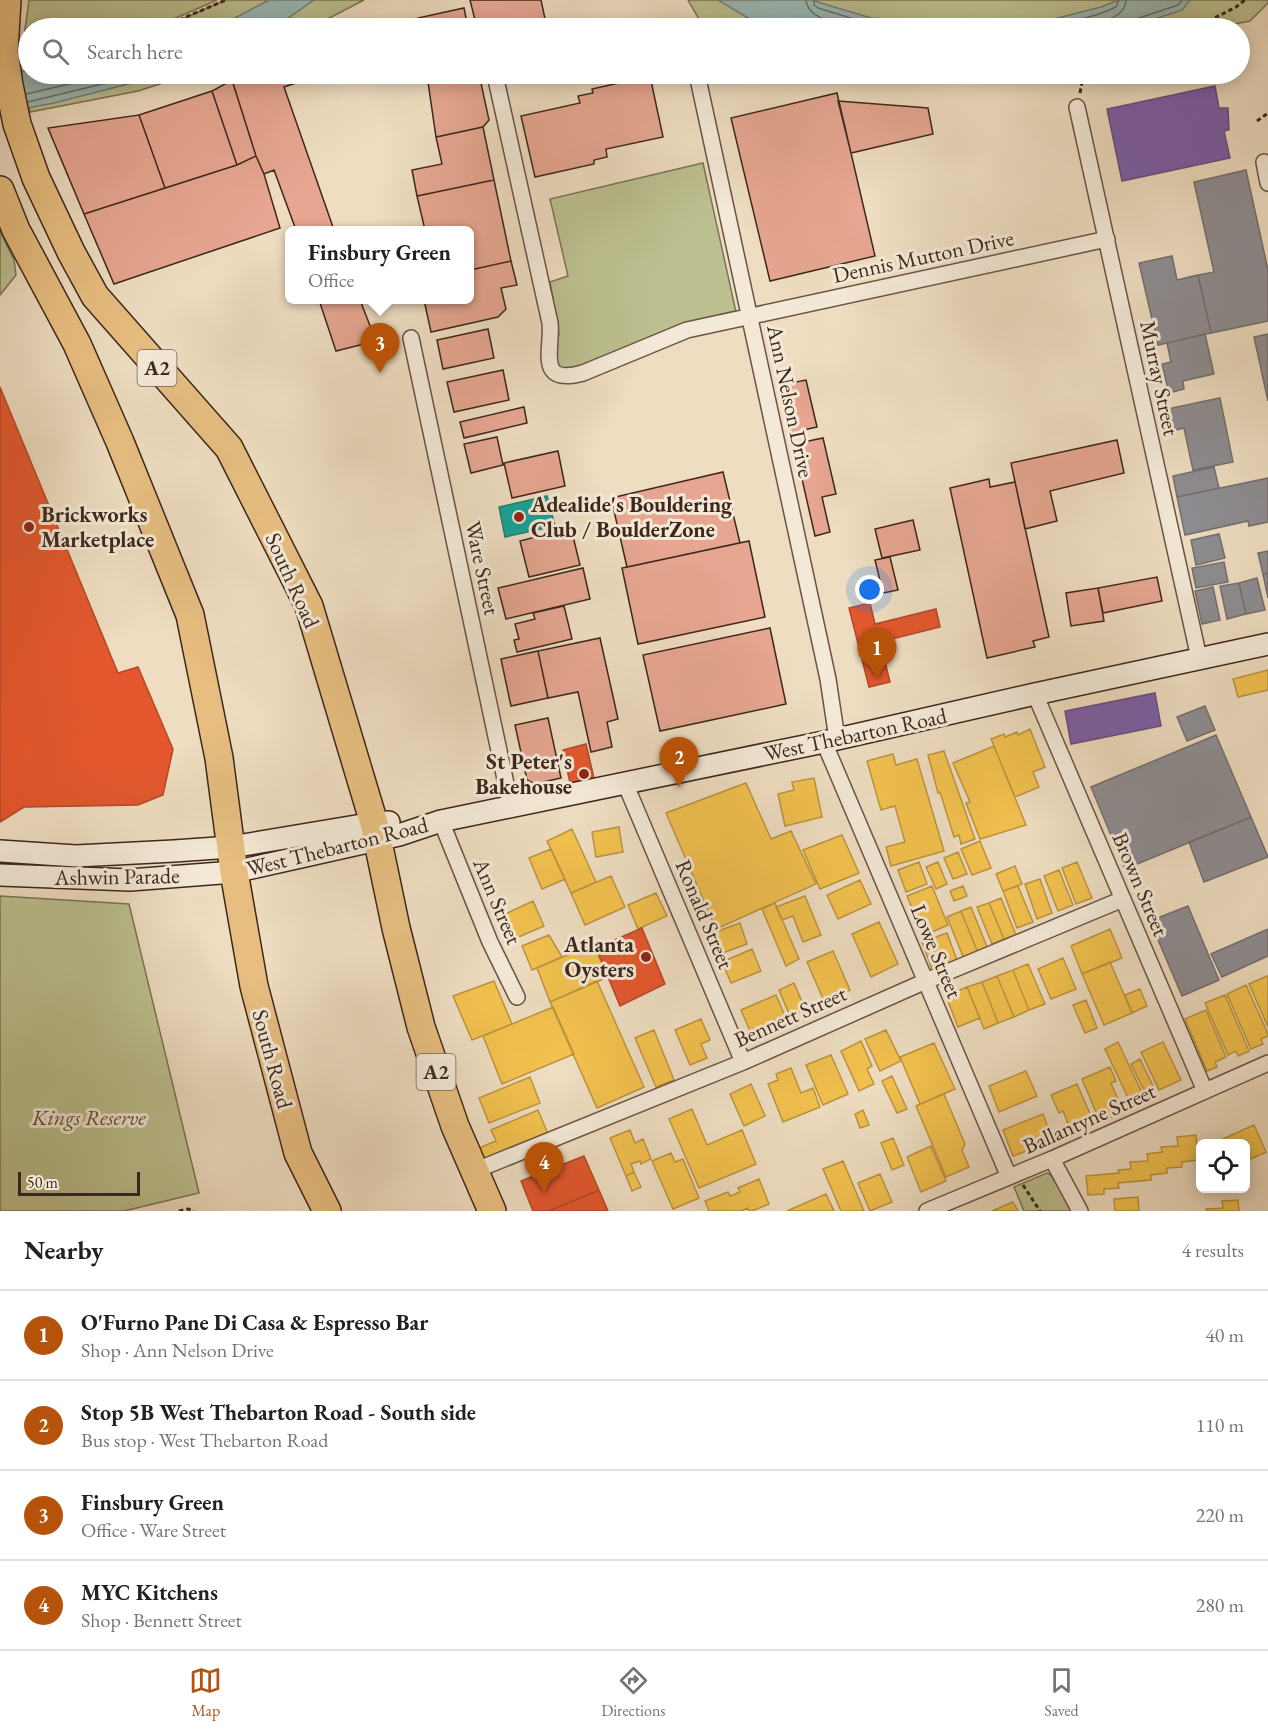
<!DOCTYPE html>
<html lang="en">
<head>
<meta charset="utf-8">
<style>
	:root { --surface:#fff; --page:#f2f2f2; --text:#202124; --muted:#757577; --line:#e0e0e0; --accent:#b45309 }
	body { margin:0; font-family:"EB Garamond",serif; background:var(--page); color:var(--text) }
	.controls { position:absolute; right:18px; bottom:18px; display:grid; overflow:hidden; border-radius:9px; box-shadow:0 3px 15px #0003 }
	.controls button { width:54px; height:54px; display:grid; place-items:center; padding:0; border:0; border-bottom:2px solid var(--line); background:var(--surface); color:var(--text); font:30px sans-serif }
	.scale { position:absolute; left:18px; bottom:15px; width:122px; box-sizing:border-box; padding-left:6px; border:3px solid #3d271d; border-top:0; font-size:16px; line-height:21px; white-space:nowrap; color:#3d271d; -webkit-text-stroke:4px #f4e9d7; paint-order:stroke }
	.you { position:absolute; left:870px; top:590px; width:21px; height:21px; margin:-15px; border:4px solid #fff; border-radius:50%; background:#1a73e8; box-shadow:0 0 0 9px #1a73e833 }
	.badge { display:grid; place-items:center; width:39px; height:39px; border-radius:50%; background:var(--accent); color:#fff; font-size:20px; font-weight:700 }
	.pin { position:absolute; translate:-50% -50px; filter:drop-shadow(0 2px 3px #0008) }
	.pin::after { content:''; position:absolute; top:32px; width:21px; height:18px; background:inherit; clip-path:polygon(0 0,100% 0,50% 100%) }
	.popup { position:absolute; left:285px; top:226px; width:189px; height:78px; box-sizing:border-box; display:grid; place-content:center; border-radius:9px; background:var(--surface); filter:drop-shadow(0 2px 4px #0005); font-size:20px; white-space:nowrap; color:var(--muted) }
	.popup b { font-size:22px; color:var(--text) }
	.popup::after { content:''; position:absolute; left:50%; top:100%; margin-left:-12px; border:12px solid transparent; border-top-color:var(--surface) }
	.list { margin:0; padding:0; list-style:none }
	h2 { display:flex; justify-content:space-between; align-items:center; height:78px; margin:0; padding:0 24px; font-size:26px }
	h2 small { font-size:20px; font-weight:400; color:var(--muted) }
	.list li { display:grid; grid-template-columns:39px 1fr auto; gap:18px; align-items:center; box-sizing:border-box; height:90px; padding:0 24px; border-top:2px solid var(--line) }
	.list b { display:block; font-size:22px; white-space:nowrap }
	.list p { margin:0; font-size:20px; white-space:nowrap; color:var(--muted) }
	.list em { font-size:20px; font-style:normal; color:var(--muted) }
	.icon { flex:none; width:33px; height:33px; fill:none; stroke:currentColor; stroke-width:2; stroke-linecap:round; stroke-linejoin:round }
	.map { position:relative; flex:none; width:1268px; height:1211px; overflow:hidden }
	.search { position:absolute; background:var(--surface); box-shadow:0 3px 15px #0003; left:18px; right:18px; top:18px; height:66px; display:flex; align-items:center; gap:15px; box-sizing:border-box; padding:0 21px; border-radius:33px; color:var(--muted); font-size:22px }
	.sheet { height:438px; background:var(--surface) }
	nav { display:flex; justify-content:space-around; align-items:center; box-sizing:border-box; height:84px; border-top:2px solid var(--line); background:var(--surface); font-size:16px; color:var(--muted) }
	nav a { display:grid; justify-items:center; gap:3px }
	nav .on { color:var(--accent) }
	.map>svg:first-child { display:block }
</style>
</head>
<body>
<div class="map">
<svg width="1268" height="1211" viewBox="0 0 1268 1211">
	<rect width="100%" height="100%" fill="#eeddc1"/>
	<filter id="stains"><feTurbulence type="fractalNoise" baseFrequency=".00333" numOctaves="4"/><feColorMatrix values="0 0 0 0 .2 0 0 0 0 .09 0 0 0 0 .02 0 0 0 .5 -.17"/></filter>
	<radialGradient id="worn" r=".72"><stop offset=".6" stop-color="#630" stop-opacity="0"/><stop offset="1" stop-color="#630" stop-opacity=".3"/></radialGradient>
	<!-- green -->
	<path fill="#bcc090" stroke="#7c7456" stroke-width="1.5" d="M29,0H217L169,21L122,28H28V44H23Z
		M225,0H364L310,28H152L171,24Z
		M688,0H1268V3L1250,21L1214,28H704Z
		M29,74H191L138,91L30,112L27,95Z
		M873,74H983L892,78Z
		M703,163L736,312L579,369H561L556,364L555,349L559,334L550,282L568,276L550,199Z
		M0,231L14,260L16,275L0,295Z
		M0,896L129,904L199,1193L124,1211H0Z
		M1047,1173L1051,1175L1074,1211H1024L1014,1187Z"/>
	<!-- water -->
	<path fill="#9abbb8" stroke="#75807a" stroke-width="1.5" d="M269,0H314L274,28H216Z
		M718,0H811L871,18L938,23H1018L1050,20L1101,7L1119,0H1190L1182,10L1128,28H779L753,21Z
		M28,70V74H167L54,103L0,113V76Z"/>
	<!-- homes -->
	<path fill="#f2c14e" stroke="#bc933f" stroke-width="1.5" d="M1268,670V690L1238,697L1233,679Z
		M1030,729L1045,767L1033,772L1039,787L1015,797L991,739L1004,734L1005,737L1017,732L1018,735Z
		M994,746L1026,825L980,839L966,803L970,802L953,763Z
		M944,751L975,839L961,844L959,835L954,837L940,792L938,793L928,755Z
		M893,754L896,765L917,759L944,851L891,866L886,847L905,842L895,806L881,810L867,761Z
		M814,778L822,817L785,826L778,794L794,790L792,782Z
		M746,783L771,839L791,831L816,884L716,929L666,813Z
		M619,827L623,852L596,857L592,832Z
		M572,829L596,882L571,893L547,841Z
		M842,835L859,873L820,889L803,850Z
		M980,841L991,868L972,875L961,849Z
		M551,849L565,879L542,889L529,858Z
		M958,852L967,874L953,879L944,858Z
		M919,862L927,884L906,892L898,870Z
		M938,862L947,884L936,889L926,867Z
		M1077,862L1092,898L1076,904L1062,868Z
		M1015,866L1022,884L1003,891L996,874Z
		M1059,870L1073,905L1058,911L1044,876Z
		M611,876L625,907L585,925L571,893Z
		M1040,879L1052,913L1037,919L1025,884Z
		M860,880L871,904L838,919L827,895Z
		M932,886L948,925L923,936L907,896Z
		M963,886L967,896L954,901L950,891Z
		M1018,886L1033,922L1017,928L1003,891Z
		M656,893L667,916L638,929L628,905Z
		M805,896L821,935L803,942L793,916L782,920L776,907Z
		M1001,898L1016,935L1004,939L989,903Z
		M533,901L544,926L514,939L503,915Z
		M775,903L799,959L786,966L762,909Z
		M989,903L1004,939L992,944L977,907Z
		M971,907L988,949L978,953L961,911Z
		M961,911L978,953L964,959L947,917Z
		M879,922L898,964L871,977L852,934Z
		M740,923L747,944L717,955L710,934Z
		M1110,929L1122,958L1082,974L1071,946Z
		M947,933L958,963L933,972L922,942Z
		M549,935L562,957L532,970L522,946Z
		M593,944L608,977L550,1002L537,968Z
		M752,949L761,971L731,983L722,962Z
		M833,951L850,990L824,1001L807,962Z
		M1063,958L1076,989L1051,999L1038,969Z
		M1110,962L1132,1013L1104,1025L1082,974Z
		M1028,964L1045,1004L1029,1010L1013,970Z
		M1013,970L1029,1010L1014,1017L997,976Z
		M997,976L1014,1017L998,1023L982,982Z
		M1267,976L1268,978V1027L1249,984Z
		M494,981L512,1024L472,1040L453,996Z
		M597,981L644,1087L597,1108L550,1002Z
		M982,982L998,1023L984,1029L967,987Z
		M794,983L805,1009L790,1016L779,990Z
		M1246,985L1268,1034V1036L1261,1039L1263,1044L1251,1049L1227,994Z
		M967,987L980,1018L958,1027L946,996Z
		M1140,989L1147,1006L1132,1013L1125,995Z
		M776,995L785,1016L750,1031L741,1010Z
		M1225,995L1249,1051L1238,1056L1236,1051L1228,1055L1205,1003Z
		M1086,1000L1097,1028L1085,1033L1073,1005Z
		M553,1007L574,1054L502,1084L483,1036Z
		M1206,1010L1226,1057L1215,1062L1217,1067L1207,1071L1185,1019Z
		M701,1019L710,1040L701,1044L707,1058L690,1065L675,1030Z
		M654,1030L674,1080L656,1087L635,1038Z
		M886,1030L901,1061L880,1071L865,1039Z
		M861,1041L872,1066L867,1069L874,1084L859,1091L841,1051Z
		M1118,1042L1144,1097L1131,1104L1105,1049Z
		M1163,1042L1181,1080L1159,1090L1141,1052Z
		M934,1043L955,1089L920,1104L900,1057Z
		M831,1055L848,1094L823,1105L806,1065Z
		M1140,1059L1155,1090L1146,1094L1131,1064Z
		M1110,1067L1116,1081L1111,1083L1123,1112L1100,1122L1082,1079Z
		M791,1068L801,1093L813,1088L820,1107L783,1122L768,1084L778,1080L776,1074Z
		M1026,1071L1037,1096L999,1112L989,1086Z
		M892,1076L907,1109L897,1113L882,1081Z
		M530,1077L540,1103L489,1123L479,1098Z
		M751,1084L765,1116L744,1126L730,1094Z
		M1077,1084L1091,1116L1069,1126L1063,1111L1059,1113L1051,1095Z
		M944,1094L965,1144L962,1150L969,1167L946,1177L916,1106Z
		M692,1109L707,1145L742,1130L756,1164L699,1188L669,1119Z
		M538,1110L548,1134L485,1161L479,1148L496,1141L491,1130Z
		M863,1110L869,1125L860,1128L855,1114Z
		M1043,1114L1053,1141L1013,1156L1003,1130Z
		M1254,1125L1266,1152L1246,1161V1144H1225L1223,1139Z
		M630,1130L635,1143L643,1139L651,1159L641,1164L640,1161L631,1164L634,1172L626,1176L610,1138Z
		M1196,1135L1198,1160L1182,1162V1167L1167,1168V1173L1151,1175V1180L1118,1183L1119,1188L1104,1189V1194L1088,1195L1086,1176L1119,1173L1118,1170L1131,1169L1130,1162L1148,1161L1147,1154L1162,1152L1161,1147L1178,1146L1177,1137Z
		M893,1138L904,1165L892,1170L881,1143Z
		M931,1146L946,1181L921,1192L907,1157Z
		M671,1153L675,1162L683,1159L699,1198L673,1209L652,1161Z
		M843,1161L864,1211H841L823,1169Z
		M634,1172L641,1187L632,1191L626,1176Z
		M880,1174L892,1202L870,1211L858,1183Z
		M759,1179L769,1204L752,1211H749L748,1208L741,1211H709L705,1201L728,1192L730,1196L740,1192L738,1188Z
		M826,1194L834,1211H787Z
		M1138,1197L1139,1211H1115L1114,1199Z
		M1238,1200L1239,1211H1207L1206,1209L1223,1208L1222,1201Z
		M1013,1202L1018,1211H992Z"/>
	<!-- shops -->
	<path fill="#e4572e" stroke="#b24929" stroke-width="1.5" d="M0,387L118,673L138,667L173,749L163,795L138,805L24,807L0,822Z
		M870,603L875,624L936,609L940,627L880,642L890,682L869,687L849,608Z
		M586,744L594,778L570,783L563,750Z
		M642,928L665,984L620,1006L596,948Z
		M584,1156L599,1190L549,1211H533L521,1181Z
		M599,1190L608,1211H549Z"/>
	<!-- offices -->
	<path fill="#7b5ea7" stroke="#684e7e" stroke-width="1.5" d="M1215,86L1219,108H1228L1229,130L1224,131L1230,158L1122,181L1107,109Z
		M1155,693L1161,726L1071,744L1065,711Z"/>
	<!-- public -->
	<path fill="#17a398" stroke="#227e73" stroke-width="1.5" d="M547,496L555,526L505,537L499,507Z"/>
	<!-- industry -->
	<path fill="#8d8d92" stroke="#756e6f" stroke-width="1.5" d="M1246,170L1268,270V321L1211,333L1198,275L1214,272L1194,182Z
		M1172,256L1177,280L1198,275L1211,333L1158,345L1139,263Z
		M1205,334L1214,374L1183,381L1184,389L1169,393L1162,364L1171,362L1167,343Z
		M1268,334V401L1254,337Z
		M1220,398L1233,462L1193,470L1184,428L1172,431L1167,409Z
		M1214,467L1219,488L1177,497L1173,476Z
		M1268,478V522L1249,526L1248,521L1185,535L1177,497Z
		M1219,534L1225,558L1196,565L1191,540Z
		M1268,551V573L1263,574L1258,553Z
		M1224,562L1228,582L1196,588L1192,568Z
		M1268,573V598L1263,574Z
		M1257,578L1265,610L1246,614L1239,583Z
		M1239,583L1246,614L1227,619L1220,586Z
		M1213,587L1220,620L1202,624L1195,591Z
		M1205,706L1215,730L1187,741L1177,717Z
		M1216,735L1251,817L1125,869L1091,787Z
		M1251,817L1268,857L1204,882L1189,842Z
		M1188,906L1219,980L1182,996L1150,921Z
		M1268,929V956L1222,977L1211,954Z"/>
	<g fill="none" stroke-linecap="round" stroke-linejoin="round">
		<!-- shore -->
		<path stroke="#6c716a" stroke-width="1.5" d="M806,0C808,21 843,24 860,28
			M814,0V5L818,8L870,24L938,28
			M1021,28C1050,26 1090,20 1116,7L1119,0
			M1069,28C1087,24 1125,23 1126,0
			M1129,28L1130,24L1133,20L1178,5L1182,0
			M26,94L113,74
			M28,102L143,74"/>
	</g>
	<!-- building -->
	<path fill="#e6a691" stroke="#3d271d" stroke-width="1.5" d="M470,0H541L547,28H477Z
		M464,8L468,28H419L418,18Z
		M243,74H323L284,87L334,230H296L274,170L264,174L256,156L232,80Z
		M432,74H479L489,120L483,127L436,137L427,75Z
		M650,76L663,137L606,149L607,157L594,160V164L535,177L521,116L580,103L578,96L593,93L592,89Z
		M232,80L256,156L237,165L212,91Z
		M212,91L237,165L165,188L139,115Z
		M837,93L875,256L770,281L731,118Z
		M838,101L928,108L933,134L851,153Z
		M139,115L165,188L84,214L48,128Z
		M483,127L494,180L417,196L412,170L442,164L436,137Z
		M256,156L264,174L280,228L114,284L84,214L237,165Z
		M494,180L511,261L470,270V230H425L417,196Z
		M511,261L517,285L501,288L506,309L498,317L431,332L424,300H470V270Z
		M319,300H360L376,341L336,351Z
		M488,329L494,358L443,369L437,340Z
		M503,370L509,400L454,412L447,382Z
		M806,380L817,427L791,433L780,385Z
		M524,407L527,423L464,438L460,422Z
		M497,437L503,465L471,473L464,444Z
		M823,438L836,494L822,497L830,532L815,536L794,444Z
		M1117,440L1124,473L1050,491L1057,521L1025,529L1011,463Z
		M558,451L565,486L512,498L504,463Z
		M723,472L740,543L627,567L611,498Z
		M989,479L990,487L1015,482L1049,637L1033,641L1035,647L987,658L950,488Z
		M913,520L920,550L882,558L875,529Z
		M571,528L580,565L529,577L520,541Z
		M749,541L765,617L638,644L622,568Z
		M890,557L898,590L883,593L875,560Z
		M583,568L590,599L506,619L498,588Z
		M1157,577L1162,601L1103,613L1098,588Z
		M1098,588L1104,621L1071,626L1066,593Z
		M564,606L572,639L517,652L514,640L519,639L515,624L535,619L533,613Z
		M770,628L786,704L660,731L643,655Z
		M600,638L618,719L607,722L612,747L591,752L578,692L548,698L538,651Z
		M538,651L548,698L511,706L501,659Z
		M548,718L561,778L535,784L527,780L515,725Z"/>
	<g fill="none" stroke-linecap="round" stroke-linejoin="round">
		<defs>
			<path id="street" d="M697,74L828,679L837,739
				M497,84L550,323C553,349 535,386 583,373L687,330L1107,239
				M1077,107L1199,658
				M1264,162L1268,183
				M411,338L511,807
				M1035,694L1205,1091
				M824,742L1009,1177
				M625,783L743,1062
				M441,821L490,942L517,997
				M1052,1159L1080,1211
				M474,1171L743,1062L926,981L1123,899
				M927,1211L1052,1159L1268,1063"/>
			<path id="secondary" d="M0,851L76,856L174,851L231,847L374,823L389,822
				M0,875L130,880L234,872L399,835L441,821L824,742L1035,694L1268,644"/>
			<path id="highway" d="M7,0L4,52L9,85L17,124L36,178L71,252L95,296L229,448L309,606L374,823L396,928L421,1027L455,1126L492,1211
				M0,190L16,230L77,344L120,442L190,615L219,758L234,872L254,986L298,1153L327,1211"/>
		</defs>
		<!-- street casing -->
		<use href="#street" stroke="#695446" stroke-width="18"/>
		<!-- secondary casing -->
		<use href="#secondary" stroke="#3d271d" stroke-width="24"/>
		<!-- highway casing -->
		<use href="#highway" stroke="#3d271d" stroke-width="30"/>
		<!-- path -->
		<path stroke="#3d271d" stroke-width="3" stroke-dasharray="4.5 3" stroke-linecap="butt" d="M143,28L167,25L226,0
			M1195,28L1236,7L1245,0
			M1080,93L1082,82L1096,74
			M1257,121L1268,113
			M1023,1185L1040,1211
			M179,1211L188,1209L194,1211"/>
		<!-- street -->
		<use href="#street" stroke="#f4e9d7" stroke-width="15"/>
		<!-- secondary -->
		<use href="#secondary" stroke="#f4e9d7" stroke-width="21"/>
		<!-- highway -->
		<use href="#highway" stroke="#e7be80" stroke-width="27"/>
	</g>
	<!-- markers -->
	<g fill="#8f2418" stroke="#f4e9d7" stroke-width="2">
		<circle cx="519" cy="517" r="6"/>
		<circle cx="29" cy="527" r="6"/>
		<circle cx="584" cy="774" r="6"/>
		<circle cx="646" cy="957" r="6"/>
	</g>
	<g text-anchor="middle" stroke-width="6" stroke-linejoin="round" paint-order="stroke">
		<!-- shield labels -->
		<g fill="#f4e9d7" stroke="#746155" stroke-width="1.5">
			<rect x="137.5" y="350" width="39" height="36" rx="4.5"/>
			<rect x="416.5" y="1054" width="39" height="36" rx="4.5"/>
		</g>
		<g font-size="21" font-weight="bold" fill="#3d271d">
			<text x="157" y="375">A2</text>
			<text x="436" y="1079">A2</text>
		</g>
		<!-- street labels -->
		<g font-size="22" fill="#3d271d" stroke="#f4e9d7">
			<text transform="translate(923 256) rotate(-12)" y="8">Dennis Mutton Drive</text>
			<text transform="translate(1160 378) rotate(78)" y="8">Murray Street</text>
			<text transform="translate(791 401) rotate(78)" y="8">Ann Nelson Drive</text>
			<text transform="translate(483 568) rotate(78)" y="8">Ware Street</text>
			<text transform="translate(293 580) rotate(66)" y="8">South Road</text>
			<text transform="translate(855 734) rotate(-12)" y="8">West Thebarton Road</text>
			<text transform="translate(337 846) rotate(-14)" y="8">West Thebarton Road</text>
			<text transform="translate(117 876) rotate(-1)" y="8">Ashwin Parade</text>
			<text transform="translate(1141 884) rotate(67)" y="8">Brown Street</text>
			<text transform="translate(498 901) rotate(67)" y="8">Ann Street</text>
			<text transform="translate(705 914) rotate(67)" y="8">Ronald Street</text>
			<text transform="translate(937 951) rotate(67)" y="8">Lowe Street</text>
			<text transform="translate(790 1016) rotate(-24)" y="8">Bennett Street</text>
			<text transform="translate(273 1059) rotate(75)" y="8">South Road</text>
			<text transform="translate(1089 1118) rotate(-24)" y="8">Ballantyne Street</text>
		</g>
		<!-- poi labels -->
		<g font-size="22" font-weight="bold" fill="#3d271d" stroke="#f4e9d7" text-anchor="start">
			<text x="531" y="512">Adealide's Bouldering<tspan x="531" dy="25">Club / BoulderZone</tspan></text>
			<text x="41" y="522">Brickworks<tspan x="41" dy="25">Marketplace</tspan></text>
			<text x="572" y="769" text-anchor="end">St Peter's<tspan x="572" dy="25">Bakehouse</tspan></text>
			<text x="634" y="952" text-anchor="end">Atlanta<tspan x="634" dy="25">Oysters</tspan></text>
		</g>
		<!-- park labels -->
		<g font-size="22" font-style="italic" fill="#5d4d3a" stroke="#f4e9d7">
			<text x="89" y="1125">Kings Reserve</text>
		</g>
	</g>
	<rect width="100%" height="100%" filter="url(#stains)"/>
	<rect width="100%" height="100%" fill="url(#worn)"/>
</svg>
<div class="controls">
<button><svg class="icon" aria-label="locate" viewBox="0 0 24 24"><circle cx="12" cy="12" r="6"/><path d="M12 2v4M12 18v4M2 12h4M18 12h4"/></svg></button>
</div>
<div class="scale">50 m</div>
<div class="you"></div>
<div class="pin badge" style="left:877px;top:678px">1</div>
<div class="pin badge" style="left:679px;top:787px">2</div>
<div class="pin badge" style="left:380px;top:373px">3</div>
<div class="popup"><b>Finsbury Green</b>Office</div>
<div class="pin badge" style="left:544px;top:1192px">4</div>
<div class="search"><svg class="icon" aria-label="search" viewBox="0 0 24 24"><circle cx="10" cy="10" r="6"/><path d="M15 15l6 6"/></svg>Search here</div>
</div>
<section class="sheet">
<h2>Nearby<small>4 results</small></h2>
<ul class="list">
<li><span class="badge">1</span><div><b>O'Furno Pane Di Casa &amp; Espresso Bar</b><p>Shop · Ann Nelson Drive</p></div><em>40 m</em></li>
<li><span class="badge">2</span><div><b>Stop 5B West Thebarton Road - South side</b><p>Bus stop · West Thebarton Road</p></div><em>110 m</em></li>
<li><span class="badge">3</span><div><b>Finsbury Green</b><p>Office · Ware Street</p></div><em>220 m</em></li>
<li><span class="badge">4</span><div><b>MYC Kitchens</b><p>Shop · Bennett Street</p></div><em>280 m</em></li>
</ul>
</section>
<nav>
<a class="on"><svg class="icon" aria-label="map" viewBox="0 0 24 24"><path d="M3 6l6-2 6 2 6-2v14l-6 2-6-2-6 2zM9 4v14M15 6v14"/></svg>Map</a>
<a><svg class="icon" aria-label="directions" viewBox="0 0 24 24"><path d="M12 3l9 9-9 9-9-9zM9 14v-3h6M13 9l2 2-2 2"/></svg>Directions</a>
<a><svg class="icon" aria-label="saved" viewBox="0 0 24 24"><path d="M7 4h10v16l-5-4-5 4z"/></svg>Saved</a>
</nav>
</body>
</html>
